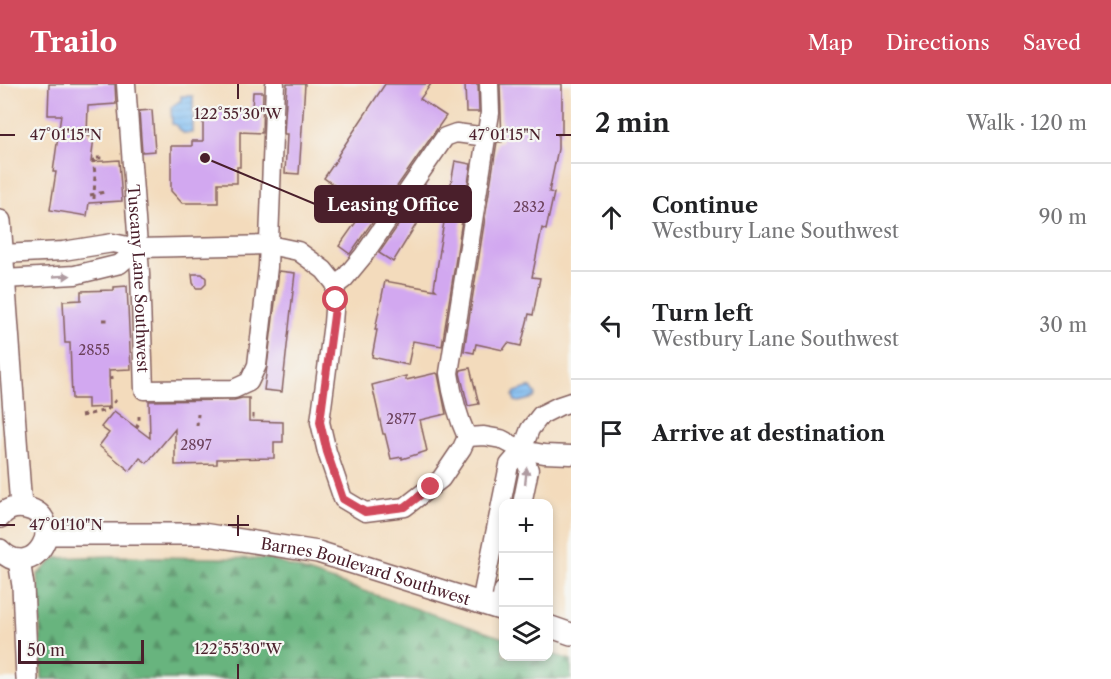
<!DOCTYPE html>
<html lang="en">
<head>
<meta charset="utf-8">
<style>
	:root { --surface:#fff; --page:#f2f2f2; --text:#202124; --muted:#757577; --line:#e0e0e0; --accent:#d1495b }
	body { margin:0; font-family:"Libre Caslon Text",serif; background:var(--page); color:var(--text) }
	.controls { position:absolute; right:18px; bottom:18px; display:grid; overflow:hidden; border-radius:12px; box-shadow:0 3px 9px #0003 }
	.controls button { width:54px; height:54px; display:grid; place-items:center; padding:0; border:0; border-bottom:2px solid var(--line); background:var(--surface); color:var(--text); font:30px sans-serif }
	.scale { position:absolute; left:18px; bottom:15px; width:126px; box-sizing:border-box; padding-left:6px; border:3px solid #4a1f2b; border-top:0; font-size:16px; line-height:21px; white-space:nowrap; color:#4a1f2b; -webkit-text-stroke:4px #f6f6f2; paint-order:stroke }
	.stop { position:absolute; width:18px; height:18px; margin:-14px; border:4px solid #d1495b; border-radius:50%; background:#fff }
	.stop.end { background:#d1495b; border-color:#fff; box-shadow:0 2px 6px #0008 }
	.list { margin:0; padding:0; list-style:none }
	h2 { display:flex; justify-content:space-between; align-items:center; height:78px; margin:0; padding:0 24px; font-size:26px }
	h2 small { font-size:20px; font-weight:400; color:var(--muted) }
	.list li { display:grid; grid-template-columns:39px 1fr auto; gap:18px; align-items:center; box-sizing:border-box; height:108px; padding:0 24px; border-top:2px solid var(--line) }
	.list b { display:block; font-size:22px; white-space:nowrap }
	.list p { margin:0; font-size:20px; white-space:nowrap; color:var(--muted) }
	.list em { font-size:20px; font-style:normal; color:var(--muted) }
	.icon { flex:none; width:33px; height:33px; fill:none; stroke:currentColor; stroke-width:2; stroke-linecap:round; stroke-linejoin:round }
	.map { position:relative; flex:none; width:571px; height:595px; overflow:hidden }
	header { display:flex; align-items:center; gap:36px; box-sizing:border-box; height:84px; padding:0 30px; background:var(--accent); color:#fff }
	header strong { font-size:28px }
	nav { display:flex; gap:33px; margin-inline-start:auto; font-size:21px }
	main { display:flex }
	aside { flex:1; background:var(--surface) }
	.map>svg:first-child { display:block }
</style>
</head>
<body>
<header>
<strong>Trailo</strong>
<nav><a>Map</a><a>Directions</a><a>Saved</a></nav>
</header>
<main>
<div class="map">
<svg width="571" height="595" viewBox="0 0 571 595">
	<defs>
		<pattern id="forest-firs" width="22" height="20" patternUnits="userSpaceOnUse" patternTransform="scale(1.5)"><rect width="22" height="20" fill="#67b47e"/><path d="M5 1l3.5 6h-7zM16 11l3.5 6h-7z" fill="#579267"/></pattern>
		<pattern id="water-rules" width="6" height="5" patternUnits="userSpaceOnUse" patternTransform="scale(1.5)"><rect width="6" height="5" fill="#7fbdf3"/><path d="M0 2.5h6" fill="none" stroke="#6fa2d0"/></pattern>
	</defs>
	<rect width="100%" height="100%" fill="#f6f6f2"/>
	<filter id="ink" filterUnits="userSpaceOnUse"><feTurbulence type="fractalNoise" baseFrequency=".0167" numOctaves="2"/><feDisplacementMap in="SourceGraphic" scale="12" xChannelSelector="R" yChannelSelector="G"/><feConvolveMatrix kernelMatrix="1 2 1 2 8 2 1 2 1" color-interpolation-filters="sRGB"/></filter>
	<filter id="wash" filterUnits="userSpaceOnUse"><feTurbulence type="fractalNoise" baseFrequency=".008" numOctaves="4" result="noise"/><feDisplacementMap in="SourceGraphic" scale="24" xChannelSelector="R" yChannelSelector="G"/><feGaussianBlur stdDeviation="1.35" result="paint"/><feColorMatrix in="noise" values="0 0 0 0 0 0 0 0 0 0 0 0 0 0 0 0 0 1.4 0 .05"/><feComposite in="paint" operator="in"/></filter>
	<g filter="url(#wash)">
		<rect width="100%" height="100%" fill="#f3dbbc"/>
		<!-- forest -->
		<path fill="url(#forest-firs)" stroke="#586a54" stroke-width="1.5" d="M110,472L269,475L503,554V572H548L549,569L571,576V595H42L38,490L56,474Z"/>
		<!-- water -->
		<path fill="url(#water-rules)" stroke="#646e8f" stroke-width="1.5" d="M181,12H193V49H183L176,41L172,40L171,23L181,16Z
			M531,303L536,310L534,314L519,318L515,317L513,312L515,308Z"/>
		<g id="blocks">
			<!-- building -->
			<path fill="#d2a8f0" d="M49,0H115L116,20L88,22L87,52L94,53L91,78L119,76L122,117L89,119L87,132L50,126L56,88H53L61,31H48Z
				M287,0H305L299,90L285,89L287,50H284Z
				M385,0H431L420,15L446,32L350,170L339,162L366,124L324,94L339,72L338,71Z
				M465,0H478L479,28H466Z
				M500,0H562V50H558V65L549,108L554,109L546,146L542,144L532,193L540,194L533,231L529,230L521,262L508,259L503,266L476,260L474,269L464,267L497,58H502Z
				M253,8H263L262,49L240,48V83H237V99H218V119H182L171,107V62H192V57H203V26H252Z
				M152,26L155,67L142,68L139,27Z
				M455,77L471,80L442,262L413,257L408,281L372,273L377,246H375L385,197L436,206L434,204L440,166H439Z
				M426,101L436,108L393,178L379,169Z
				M279,187L295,189L282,308L264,306Z
				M192,190H202L206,194V200L202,204H196L193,199Z
				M127,202L131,285L109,286L110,323L88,324V315H72L70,259H65L63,217L81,216V207L114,206V203Z
				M470,284L479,320L468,322L460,289L461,286Z
				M436,289L438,290L446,330L420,336L427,367L402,375V373L391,375L385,350H383L372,301L406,292V296Z
				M242,314H249V337L283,338V358H274V374L217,375V380L175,381V345L147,379L140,374L130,387L99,362L109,349L101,343L114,327L150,354L149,317L234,316Z"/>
		</g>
	</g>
	<g filter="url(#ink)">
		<use href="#blocks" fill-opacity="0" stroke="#85615e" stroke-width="1.5"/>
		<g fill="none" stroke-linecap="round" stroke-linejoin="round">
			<defs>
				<g id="minor">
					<path id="s1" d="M126,0L140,189L144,306L234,305L249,298L257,281L268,183L275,0"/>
					<path d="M489,0L490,29L449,289C452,311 458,333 467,353L484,352L501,355L522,366L544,370L571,371"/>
					<path d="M2,170L63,167L113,159L138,164L269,161L298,167L324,186L336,201L333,239L320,338L327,368L343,415L365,428L405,423L441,395L462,364L467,353"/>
					<path d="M4,195L75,191L120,180L138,164"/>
					<path d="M336,201L344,195L363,172L445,53L456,49L487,53"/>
					<path d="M522,420L529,386L522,366"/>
					<path d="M481,519L509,381L522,366L530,345L541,331L559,322L571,318"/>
					<path d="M500,525L503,507"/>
				</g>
				<g id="tertiary">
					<path d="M0,137L21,423"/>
					<path d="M0,433C6,425 16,422 26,424C70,434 34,501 0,466"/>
					<path id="s2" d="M46,450H202L318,468L503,526"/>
					<path d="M19,476L23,502L27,595"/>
					<path d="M548,542L571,550"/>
				</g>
			</defs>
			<!-- minor casing -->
			<use href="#minor" stroke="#85615e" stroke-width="21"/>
			<!-- tertiary casing -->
			<use href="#tertiary" stroke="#85615e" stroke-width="24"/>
			<!-- path -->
			<path stroke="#85615e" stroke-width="3" stroke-dasharray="4.5 4.5" stroke-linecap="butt" d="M90,111L105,108
				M94,115L95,90L93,74H102
				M103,236H112
				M109,294L115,293
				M253,330V337
				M81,332L107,326L116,316
				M197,342L198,330
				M136,344L139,339V332"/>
			<!-- minor -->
			<use href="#minor" stroke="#fff" stroke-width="18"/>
			<!-- tertiary -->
			<use href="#tertiary" stroke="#fff" stroke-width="21"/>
		</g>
		<!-- one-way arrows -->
		<defs><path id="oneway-solid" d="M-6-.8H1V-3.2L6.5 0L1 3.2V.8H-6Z" transform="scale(1.5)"/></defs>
		<g fill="#ae9aa0">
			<use href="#oneway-solid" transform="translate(62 192) rotate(-3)"/>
			<use href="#oneway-solid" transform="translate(526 392) rotate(-84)"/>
		</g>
	</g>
	<g fill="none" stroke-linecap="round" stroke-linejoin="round" filter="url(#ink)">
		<!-- route -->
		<path stroke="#d1495b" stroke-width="8" d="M336,216L320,338L327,368L343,415L365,428L405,423L431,403"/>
	</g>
	<!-- ticks -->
	<path fill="none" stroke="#4a1f2b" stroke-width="2" d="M238,0V15M0,51H15M556,51H571M238,431V452M0,441H15M228,441H249M238,580V595"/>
	<g text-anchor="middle" stroke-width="4.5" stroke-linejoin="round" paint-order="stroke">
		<!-- number labels -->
		<g font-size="14" fill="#6c415c">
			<text x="529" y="128">2832</text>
			<text x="94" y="271">2855</text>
			<text x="401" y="340">2877</text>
			<text x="196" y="366">2897</text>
		</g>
		<!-- street labels -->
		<g font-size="16" fill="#4a1f2b" stroke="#f6f6f2">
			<text dy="6" stroke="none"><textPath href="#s1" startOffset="195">Tuscany Lane Southwest</textPath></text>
			<text dy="6" stroke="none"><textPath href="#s2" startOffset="324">Barnes Boulevard Southwest</textPath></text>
		</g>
	</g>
	<g font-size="15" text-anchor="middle" fill="#4a1f2b" stroke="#f6f6f2" stroke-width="4.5" stroke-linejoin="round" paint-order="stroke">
		<text x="238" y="35">122°55'30"W</text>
		<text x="66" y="56">47°01'15"N</text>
		<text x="505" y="56">47°01'15"N</text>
		<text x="66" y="446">47°01'10"N</text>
		<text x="238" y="570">122°55'30"W</text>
	</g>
	<!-- callouts -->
	<path fill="none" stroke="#4a1f2b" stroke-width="2" d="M205 74L315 120"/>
	<circle fill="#4a1f2b" stroke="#f6f6f2" stroke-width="2" cx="205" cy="74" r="6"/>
	<rect fill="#4a1f2b" stroke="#4a1f2b" stroke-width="2" x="315" y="102" width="156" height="36" rx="6"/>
	<g font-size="18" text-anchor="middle" font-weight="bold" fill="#fff">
		<text x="393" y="127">Leasing Office</text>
	</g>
</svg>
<div class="controls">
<button>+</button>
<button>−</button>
<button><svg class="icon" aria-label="layers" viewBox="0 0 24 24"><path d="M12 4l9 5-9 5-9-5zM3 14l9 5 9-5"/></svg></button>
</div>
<div class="scale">50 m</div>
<div class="stop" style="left:336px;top:216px"></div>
<div class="stop end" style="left:431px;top:403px"></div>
</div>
<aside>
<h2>2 min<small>Walk · 120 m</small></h2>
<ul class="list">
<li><svg class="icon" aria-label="ahead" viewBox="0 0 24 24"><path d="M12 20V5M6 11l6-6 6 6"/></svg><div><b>Continue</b><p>Westbury Lane Southwest</p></div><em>90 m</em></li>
<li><svg class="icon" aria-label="left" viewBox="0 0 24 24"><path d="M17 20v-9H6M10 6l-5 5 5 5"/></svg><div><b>Turn left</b><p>Westbury Lane Southwest</p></div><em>30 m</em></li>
<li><svg class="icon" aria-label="arrive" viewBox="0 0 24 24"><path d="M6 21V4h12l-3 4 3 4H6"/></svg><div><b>Arrive at destination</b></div></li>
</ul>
</aside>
</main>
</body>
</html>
